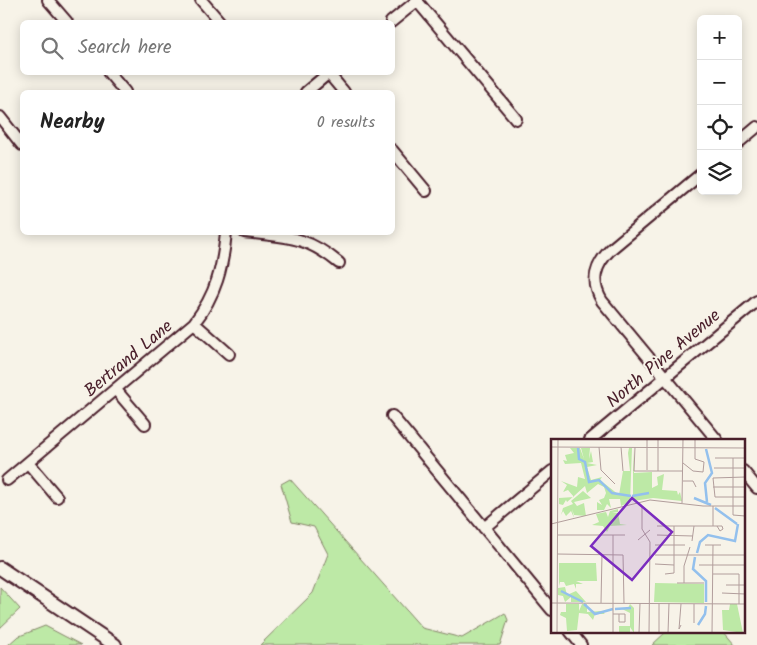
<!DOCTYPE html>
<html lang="en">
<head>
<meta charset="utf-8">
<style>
	:root { --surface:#fff; --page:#f2f2f2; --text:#222; --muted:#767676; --line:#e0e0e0 }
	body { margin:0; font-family:Kalam,sans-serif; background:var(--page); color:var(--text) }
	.controls { position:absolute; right:15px; top:15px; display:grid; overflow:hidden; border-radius:8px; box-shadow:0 2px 12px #0003 }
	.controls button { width:45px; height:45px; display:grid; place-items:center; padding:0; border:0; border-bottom:1px solid var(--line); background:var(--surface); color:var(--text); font:25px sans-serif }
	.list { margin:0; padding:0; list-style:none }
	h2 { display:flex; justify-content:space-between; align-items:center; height:65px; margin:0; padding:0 20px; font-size:21px }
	h2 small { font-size:16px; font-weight:400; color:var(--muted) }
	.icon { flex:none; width:28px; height:28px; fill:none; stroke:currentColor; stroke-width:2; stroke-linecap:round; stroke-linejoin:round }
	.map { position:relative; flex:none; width:757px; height:645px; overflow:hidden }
	.search { position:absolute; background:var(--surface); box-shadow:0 2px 12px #0003; left:20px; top:20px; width:375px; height:55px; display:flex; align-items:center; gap:12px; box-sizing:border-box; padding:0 18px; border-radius:8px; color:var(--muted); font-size:19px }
	.panel { position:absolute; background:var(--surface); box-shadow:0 2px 12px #0003; left:20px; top:90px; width:375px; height:145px; border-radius:8px }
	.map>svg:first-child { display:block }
</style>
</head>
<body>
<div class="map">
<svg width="757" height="645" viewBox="0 0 757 645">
	<rect width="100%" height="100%" fill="#f7f3e8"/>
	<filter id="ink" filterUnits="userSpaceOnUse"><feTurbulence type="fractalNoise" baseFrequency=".02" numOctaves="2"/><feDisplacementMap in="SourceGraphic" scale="10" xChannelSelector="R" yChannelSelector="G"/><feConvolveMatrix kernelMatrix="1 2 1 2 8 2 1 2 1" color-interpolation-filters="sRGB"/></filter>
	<g filter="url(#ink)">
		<!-- green -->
		<path fill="#bde9a6" stroke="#848468" d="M290,479L422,628L462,638L505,613L508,620L500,645H260L313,593L328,554L314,527L292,522L281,484Z
			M0,587L20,609L0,628Z
			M45,626L81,645H8L17,637Z
			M667,631H723L735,645H652Z"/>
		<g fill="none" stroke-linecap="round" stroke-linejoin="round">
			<defs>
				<path id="minor" d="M48,0L67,22
					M201,0L220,22
					M417,1L516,119
					M391,22L418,0
					M108,72L125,92
					M329,74L344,92
					M306,92L330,72
					M0,117L22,145
					M738,143L757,127
					M392,150L426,191
					M701,174L611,249C595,265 590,281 602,301L717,440
					M244,232C286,237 305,235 339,263
					M194,323L229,354
					M116,390L145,424
					M392,416L552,610
					M590,440L757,301
					M28,463L57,497
					M743,471L757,488
					M7,480L194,323C216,295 223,267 226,232
					M484,528L552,471
					M570,631L581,645"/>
				<path id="major" d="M0,568L115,645"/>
			</defs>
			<!-- minor casing -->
			<use href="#minor" stroke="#4a1f2b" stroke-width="14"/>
			<!-- major casing -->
			<use href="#major" stroke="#4a1f2b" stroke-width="16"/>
			<!-- minor -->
			<use href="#minor" stroke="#f7f3e8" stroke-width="10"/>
			<!-- major -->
			<use href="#major" stroke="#f7f3e8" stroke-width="12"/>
		</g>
	</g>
	<g text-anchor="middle" stroke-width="4" stroke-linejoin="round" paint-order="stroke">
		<!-- street labels -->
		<g font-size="18" fill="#4a1f2b" stroke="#f7f3e8">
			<text transform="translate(128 358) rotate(-40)" y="6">Bertrand Lane</text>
			<text transform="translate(663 358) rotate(-40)" y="6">North Pine Avenue</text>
		</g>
	</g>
	<!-- overview -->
	<g transform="translate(551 439)">
		<rect width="194" height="194" fill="#f7f3e8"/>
		<path d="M19,9H29L33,20L30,9H39L38,20L40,12L42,23L36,24L46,26L36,28L40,41L51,38L49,41L68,56L72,32H79L77,14L78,9H81L79,63L70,67L69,60H58L60,69L56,65L53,71H46V63L51,66L48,61L53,59L55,54L53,48L47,45L36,54L34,47L23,57L16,63L15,61L12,66L8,65V59L23,58L17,51L12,53L16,46L10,42L26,48L27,38L34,40L30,24L14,25L12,21L16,22L14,16L23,14ZM82,10L83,34L101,33V49L107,46L106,38L113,35L111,51L126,52L127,56L129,53L131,62L102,59L82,62ZM32,52L40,59L23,63L26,67L33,64L35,77L23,76L21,70L23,79L20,72L15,77L12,72L10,76L12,69L22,65L20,62ZM67,70V73L61,74H67L69,85L76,86L59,87L56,93L52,87L41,86L48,83L45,75L55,73L57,78L59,72ZM8,124H45L46,142H25L32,145H25V150L23,145L15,147L13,143H9L8,147ZM104,144L153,145V164L103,163ZM14,148L16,156L25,152L35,163H20V158L14,163L12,157L7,156V149ZM15,165H28V172L31,165H36V173L50,172L54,175H44L42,181L37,175L28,174L26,191L16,192L15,179L9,176L10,173H15ZM79,165L83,169V194L79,188V194H68V187H79V174L69,169H77ZM179,165H186L192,194L172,191L171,171H178Z" fill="#bde9a6"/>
		<path fill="none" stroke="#93c0ed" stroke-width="2.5" d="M27,9L28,20L34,23L38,43L48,41L61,54L80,57M155,10L161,34L154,44L156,63M81,57L98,54M143,59L160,66M164,69L186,85M146,114L149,103L157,96L184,102L187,85M144,118L142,130L155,142V163M10,152L32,163M33,165L44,175L62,170M64,170L80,169M147,186L154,175L155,167"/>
		<path fill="none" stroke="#b29e9c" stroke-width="1" d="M0,8L194,9M48,8L50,31L64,45M70,8L72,32M84,8L83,32H132M164,19H194M182,19V76L194,77M132,24L142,32L152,33L153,23L144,20V0M163,29H194M96,31V0M107,32V0M194,38L162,39L164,58H194M132,42H142L145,48M162,48H194M131,64L132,0M162,67V87M91,68V90L99,103L98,194M0,85L99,61L152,67H194M106,87H171L172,90L169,92L166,87M6,96H74M106,96L142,97M87,101L99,91M141,102L143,87M104,106H134M154,106H170M6,115L72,116L73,164M104,116H194M104,125L123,126M148,126H194M114,135L123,134V87M162,135H188V165M126,144H153M133,144V127L139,108M175,146H194M171,154L194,155M0,164L194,165M50,164L51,115M62,175H74V183H68V175M143,184V165M130,186L128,190L130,165M6,194L7,0M62,194V96M88,194L89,164M108,194V164M117,194L118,164M161,194L162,106"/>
		<path fill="#7b2cbf" fill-opacity="0.15" stroke="#7b2cbf" stroke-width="2.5" d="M81,59L121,93L81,141L40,107Z"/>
		<rect width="194" height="194" fill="none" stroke="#4a1f2b" stroke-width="2.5"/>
	</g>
</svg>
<div class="controls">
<button>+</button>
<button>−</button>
<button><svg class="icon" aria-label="locate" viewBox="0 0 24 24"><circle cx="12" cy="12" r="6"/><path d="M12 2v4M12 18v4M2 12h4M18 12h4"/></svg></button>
<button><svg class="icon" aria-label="layers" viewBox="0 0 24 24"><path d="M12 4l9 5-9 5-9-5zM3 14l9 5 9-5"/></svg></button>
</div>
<div class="search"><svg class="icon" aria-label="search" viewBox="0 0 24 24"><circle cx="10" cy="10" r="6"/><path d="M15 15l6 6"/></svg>Search here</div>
<section class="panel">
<h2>Nearby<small>0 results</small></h2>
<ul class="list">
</ul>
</section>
</div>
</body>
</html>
